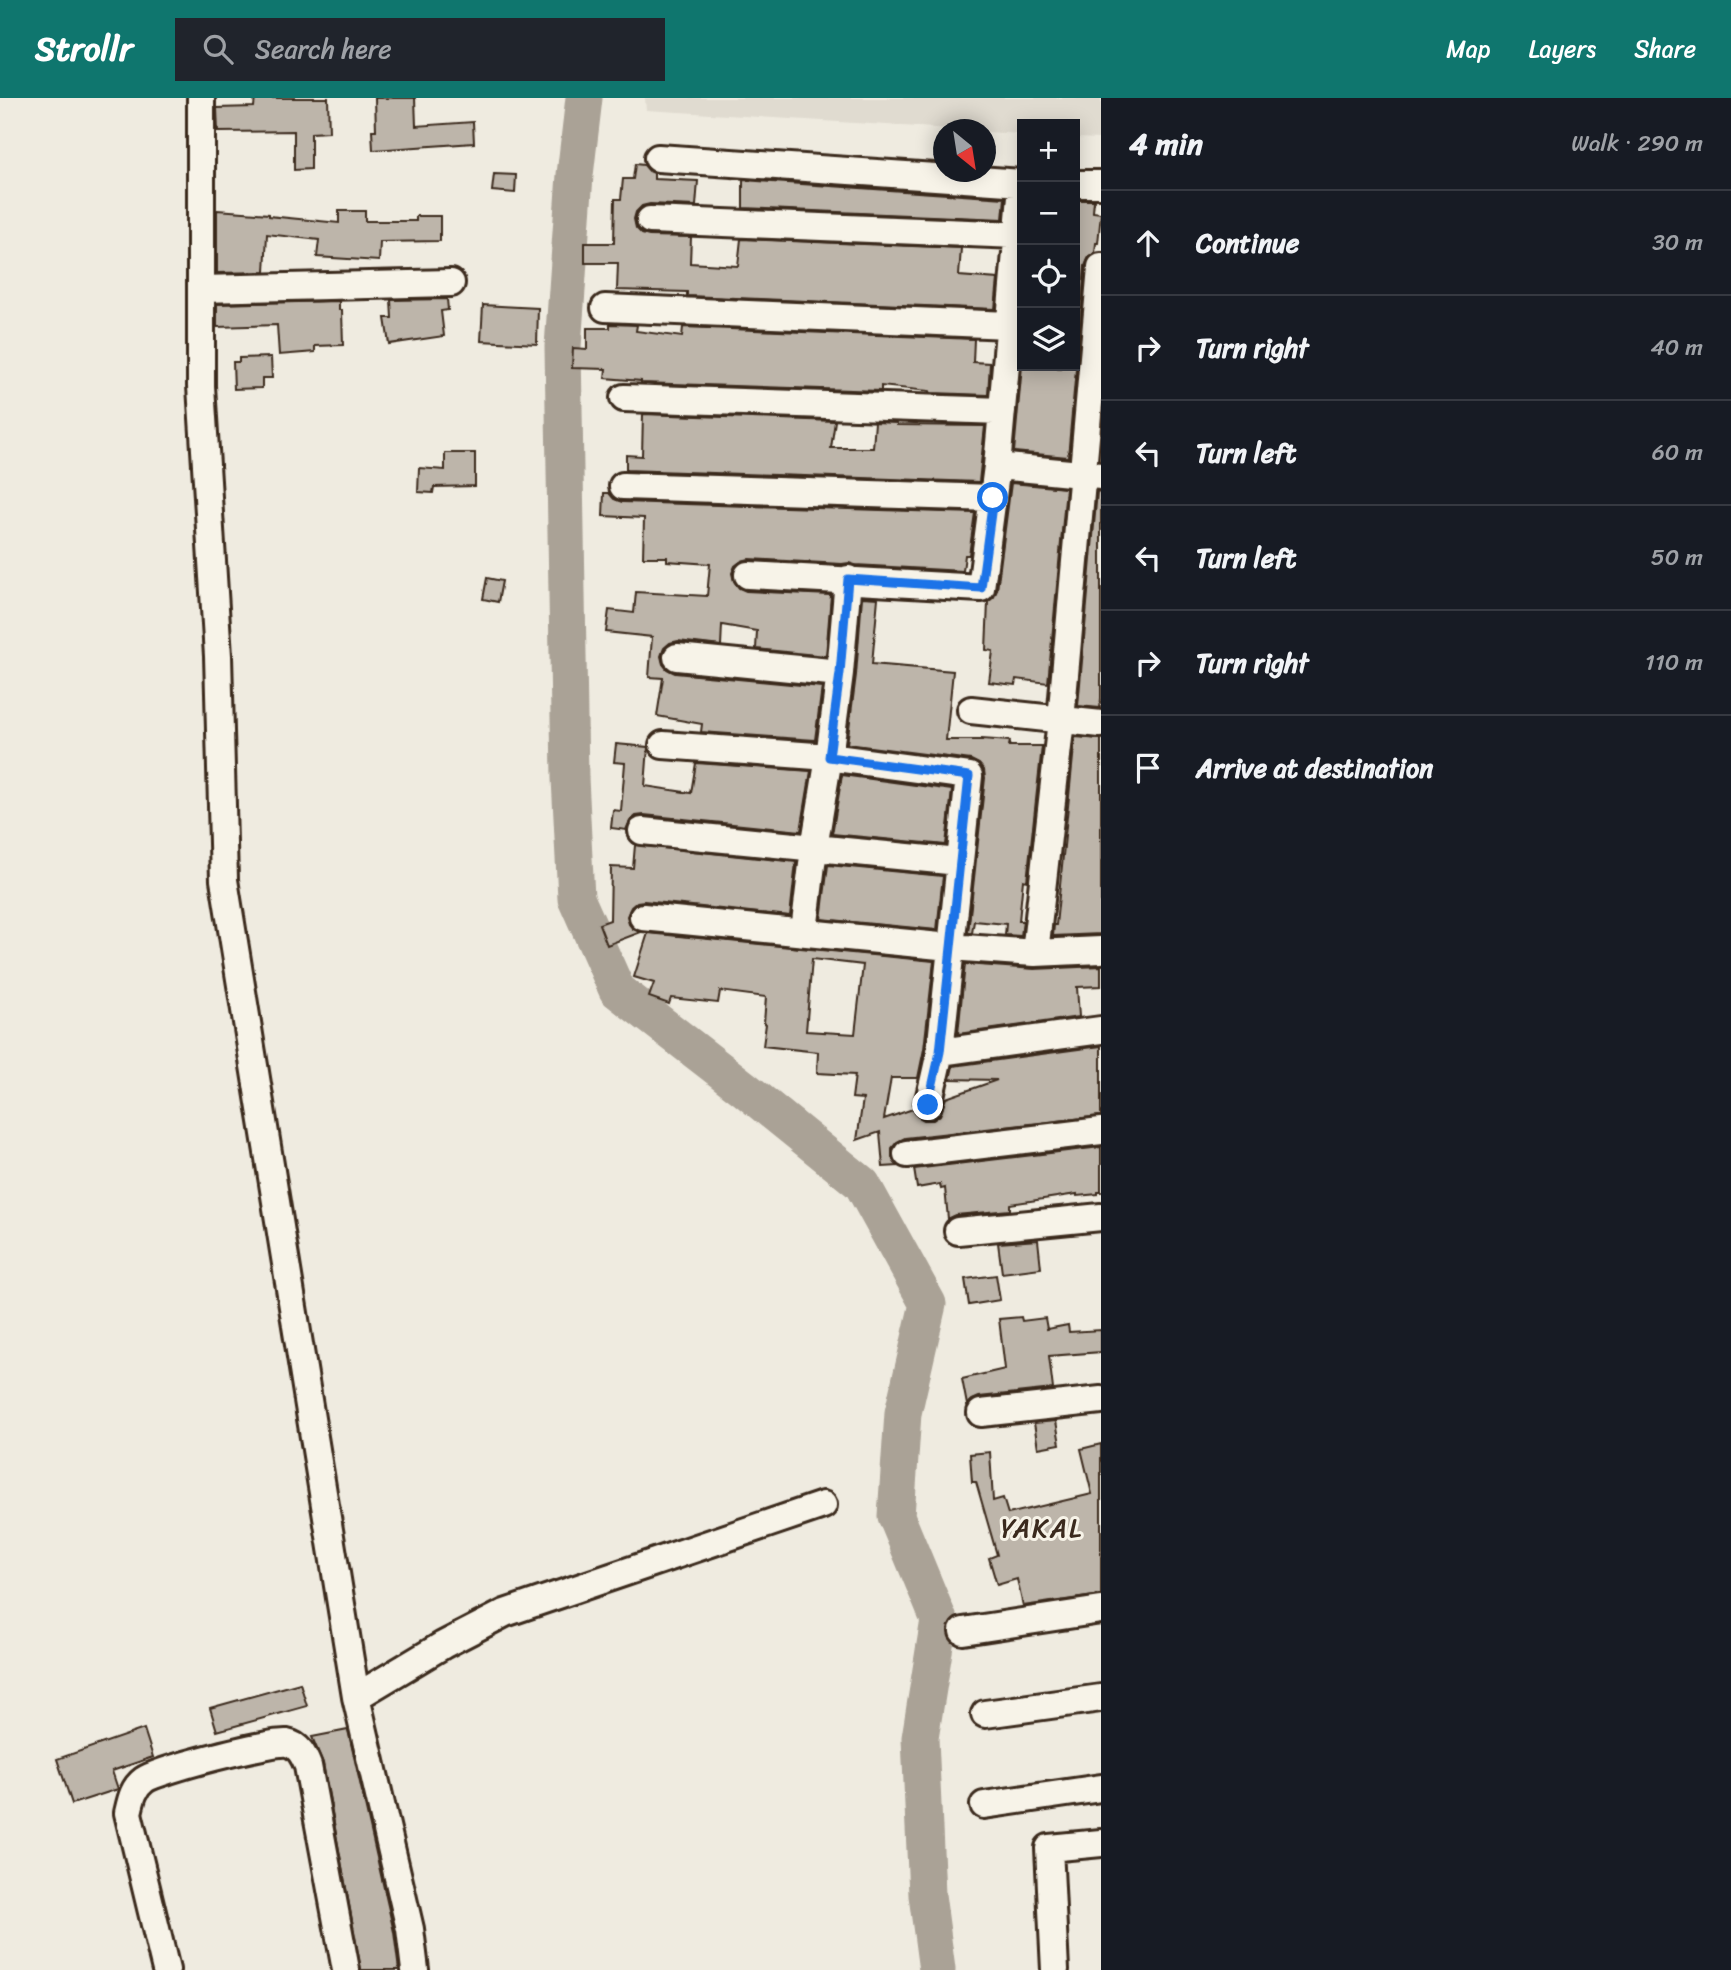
<!DOCTYPE html>
<html lang="en">
<head>
<meta charset="utf-8">
<style>
	:root { --surface:#171b24; --page:#20242c; --text:#f1f3f6; --muted:#9ea1a6; --line:#363941; --accent:#0f766e }
	body { margin:0; font-family:Sriracha,sans-serif; background:var(--page); color:var(--text) }
	.controls { position:absolute; right:21px; top:21px; display:grid; overflow:hidden; border-radius:0px; box-shadow:0 4px 18px #0003 }
	.controls button { width:63px; height:63px; display:grid; place-items:center; padding:0; border:0; border-bottom:2px solid var(--line); background:var(--surface); color:var(--text); font:35px sans-serif }
	.compass { position:absolute; left:933px; top:21px; width:63px; height:63px; border-radius:50%; background:var(--surface); box-shadow:0 4px 18px #0003; rotate:150deg }
	.stop { position:absolute; width:21px; height:21px; margin:-16px; border:5px solid #1a73e8; border-radius:50%; background:#fff }
	.stop.end { background:#1a73e8; border-color:#fff; box-shadow:0 2px 7px #0008 }
	.list { margin:0; padding:0; list-style:none }
	h2 { display:flex; justify-content:space-between; align-items:center; height:91px; margin:0; padding:0 28px; font-size:30px }
	h2 small { font-size:23px; font-weight:400; color:var(--muted) }
	.list li { display:grid; grid-template-columns:46px 1fr auto; gap:21px; align-items:center; box-sizing:border-box; height:105px; padding:0 28px; border-top:2px solid var(--line) }
	.list b { display:block; font-size:26px; white-space:nowrap }
	.list em { font-size:23px; font-style:normal; color:var(--muted) }
	.icon { flex:none; width:38px; height:38px; fill:none; stroke:currentColor; stroke-width:2; stroke-linecap:round; stroke-linejoin:round }
	.map { position:relative; flex:none; width:1101px; height:1872px; overflow:hidden }
	header { display:flex; align-items:center; gap:42px; box-sizing:border-box; height:98px; padding:0 35px; background:var(--accent); color:#fff }
	header strong { font-size:33px }
	nav { display:flex; gap:38px; margin-inline-start:auto; font-size:24px }
	.search { width:490px; height:63px; background:var(--page); display:flex; align-items:center; gap:18px; box-sizing:border-box; padding:0 24px; border-radius:0px; color:var(--muted); font-size:26px }
	main { display:flex }
	aside { flex:1; background:var(--surface) }
	.map>svg:first-child { display:block }
</style>
</head>
<body>
<header>
<strong>Strollr</strong>
<div class="search"><svg class="icon" aria-label="search" viewBox="0 0 24 24"><circle cx="10" cy="10" r="6"/><path d="M15 15l6 6"/></svg>Search here</div>
<nav><a>Map</a><a>Layers</a><a>Share</a></nav>
</header>
<main>
<div class="map">
<svg width="1101" height="1872" viewBox="0 0 1101 1872">
	<rect width="100%" height="100%" fill="#efebe0"/>
	<filter id="ink" filterUnits="userSpaceOnUse"><feTurbulence type="fractalNoise" baseFrequency=".0143" numOctaves="2"/><feDisplacementMap in="SourceGraphic" scale="14" xChannelSelector="R" yChannelSelector="G"/><feConvolveMatrix kernelMatrix="1 2 1 2 8 2 1 2 1" color-interpolation-filters="sRGB"/></filter>
	<g filter="url(#ink)">
		<!-- built -->
		<path fill="#e0dbd0" d="M645,0H1101V41L1075,40V26H1022V36L986,34V32L951,31L646,12Z"/>
		<g fill="none" stroke-linecap="round" stroke-linejoin="round">
			<!-- river -->
			<path stroke="#aaa296" stroke-width="37" d="M584,0L575,77L563,249L570,680L576,800L617,892L746,992L862,1086L928,1206L903,1315L896,1418L939,1522L920,1640L927,1797L937,1872"/>
		</g>
		<!-- building -->
		<path fill="#bdb5aa" stroke="#3b2a1e" stroke-width="2" fill-rule="evenodd" d="M255,0H328L329,34L311,35V71L294,72V33L218,34L217,10L254,9Z
			M375,0H415L416,28L473,24L474,45L373,52L372,32H376Z
			M635,66L644,67L649,73L654,75V81L698,83L696,108L650,106L642,108L636,114L634,121L636,130L642,136L649,138L691,139L690,165L738,168L741,141L961,150L959,178L998,181L995,211L687,198V194L617,192L618,165H585V145H614L615,101H621L623,81H633Z
			M494,76L516,77L515,95L492,93Z
			M743,82L1005,100L1003,121L743,110Z
			M1075,102H1094L1093,114L1101,115L1098,145H1096L1095,155L1089,159L1085,168L1077,258L1075,257Z
			M217,112L269,116V118L339,125V113H365V123H416V118H440V143L380,144L379,163L317,159L319,142L267,136L265,174L217,175Z
			M447,201L448,212L441,213L444,238L389,246L385,220H392L391,202Z
			M339,203V212H342L343,247L315,248V254L279,257L277,227L217,229V206Z
			M483,207L538,210L537,246L481,243Z
			M610,226L637,227L636,233L682,239L683,229L974,241L973,264L990,265L988,297L932,295L928,294L929,293L881,288V293L641,285V283L605,280L606,271L572,270L573,250L587,251V230H610Z
			M271,259L272,280H262V290L234,291L233,264H239V260Z
			M1075,260H1077L1068,359L1014,354L1022,268L1061,270V268H1075Z
			M643,316L835,323L831,350H873L875,324L897,325V327L985,328L979,384L626,372V357L642,358Z
			M445,355H475V388L434,389L433,395L418,394L419,370L445,372Z
			M1011,385L1066,390L1048,585L1016,581L1015,587L989,584L993,553L986,552L988,504L994,499L997,492Z
			M1097,393L1101,394V600L1100,610L1078,608Z
			M604,395H609L614,401L622,404L975,415L969,457H965L963,473L855,467L849,465L842,466L749,461L742,463L735,468L732,475L734,483L739,490L746,493L831,497L826,558L756,551L757,533L722,527L721,548L678,543L670,545L664,550L661,558L663,566L667,571L675,575L822,589L815,642L701,634L702,626L657,618L663,580L649,579L652,539L606,534L609,512L634,515L636,494L707,498L710,466L667,463V459H643L644,420L603,418Z
			M487,480L502,483L498,504L483,501Z
			M862,499L878,500L872,566L953,573L946,642H982V641L1010,643L1009,648H1042L1027,783L1023,782L1019,823H1023L1021,838L1005,837L1006,826L974,823L972,835H968L985,680L984,672L979,666L971,662L847,646L856,577Z
			M1075,639L1101,641V836L1053,838L1054,827H1056Z
			M616,646L648,649L645,688L691,695L696,665L811,673L801,733L644,717L636,718L630,723L626,732L611,730L613,712L621,713L625,665L614,664Z
			M842,677L952,692L946,747L832,736Z
			M635,747L796,764L790,818L644,803L637,804L631,809L627,818L629,826L633,831L641,834L607,847L599,826L610,822L611,769L633,770Z
			M828,767L943,778L937,832L821,821Z
			M648,835L934,863L924,951L918,980H891L884,1021L913,1011L917,1018L924,1022H933L940,1017L946,1000L997,982L950,981L953,968L1101,948V1018L905,1040L897,1044L892,1050V1059L898,1068L883,1069L880,1034L857,1042L863,1001L852,1000L855,977L817,975L818,954L763,948L766,926L764,925L766,899L720,893L718,905L671,900L669,906L649,899L654,885L634,879ZM812,861L863,867L855,936L806,933Z
			M965,866L1034,871L1101,868V888L1077,889L1079,919L958,936Z
			M1101,1049V1094H1098V1096L1077,1098V1096L1010,1106V1112L956,1117L948,1121L945,1090L941,1091L940,1086L917,1090L914,1071Z
			M1038,1142L1041,1170L1002,1175L998,1145Z
			M996,1177L1000,1202L969,1207L965,1181Z
			M1021,1219L1022,1223L1045,1220L1047,1231L1068,1227L1069,1234L1101,1232V1254L1049,1258L1053,1291L979,1299L972,1302L967,1307L962,1281L1005,1271L999,1221Z
			M1056,1323L1060,1346L1038,1350L1034,1325Z
			M1101,1346V1497L1023,1508L1017,1481L997,1487L989,1460L997,1457L976,1384H972L970,1356L990,1354L993,1403L1003,1400L1008,1416L1092,1396L1081,1351Z
			M300,1585L307,1608L217,1633L210,1610Z
			M144,1631L153,1659L112,1673L118,1691L72,1706L57,1661Z
			M348,1632L394,1834L399,1872H361L323,1665L312,1639Z"/>
		<g fill="none" stroke-linecap="round" stroke-linejoin="round">
			<defs>
				<path id="minor" d="M201,0V288L218,558L224,782L356,1599L410,1831L415,1872
					M658,60L1022,85
					M1075,86H1101
					M650,122L1017,137
					M201,191L451,185
					M605,210L1009,227
					M624,300L1002,313
					M997,368L1101,378
					M623,388L993,400
					M748,477L981,490L997,368L1022,87
					M677,559L840,575
					M971,612L1101,626
					M663,647L829,659L969,678L940,954L928,1007
					M642,733L959,764
					M643,819L950,849L1035,855L1101,852
					M804,833L814,750L829,659L840,575L848,481
					M1035,855L1061,622L1101,169
					M940,954L1101,932
					M907,1056L1101,1033
					M958,1133L1101,1119
					M981,1315L1101,1302
					M963,1533L1101,1512
					M356,1599L443,1547L505,1515L823,1407
					M985,1616L1101,1600
					M984,1707L1101,1690
					M166,1872L128,1715C131,1702 133,1690 144,1682C157,1672 271,1643 287,1645C299,1647 304,1658 308,1668L346,1872
					M1055,1872L1049,1750L1101,1745"/>
			</defs>
			<!-- minor casing -->
			<use href="#minor" stroke="#3b2a1e" stroke-width="32"/>
			<!-- minor -->
			<use href="#minor" stroke="#f7f3e8" stroke-width="26"/>
		</g>
	</g>
	<g fill="none" stroke-linecap="round" stroke-linejoin="round" filter="url(#ink)">
		<!-- route -->
		<path stroke="#1a73e8" stroke-width="9" d="M928,1007L940,954L969,678L829,659L840,575L848,481L981,490L993,400"/>
	</g>
	<g text-anchor="middle" stroke-width="6" stroke-linejoin="round" paint-order="stroke">
		<!-- quarter labels -->
		<g font-size="26" letter-spacing="2" fill="#3b2a1e" stroke="#f7f3e8">
			<text x="1042" y="1439">YAKAL</text>
		</g>
	</g>
</svg>
<div class="controls">
<button>+</button>
<button>−</button>
<button><svg class="icon" aria-label="locate" viewBox="0 0 24 24"><circle cx="12" cy="12" r="6"/><path d="M12 2v4M12 18v4M2 12h4M18 12h4"/></svg></button>
<button><svg class="icon" aria-label="layers" viewBox="0 0 24 24"><path d="M12 4l9 5-9 5-9-5zM3 14l9 5 9-5"/></svg></button>
</div>
<svg class="compass" viewBox="-18 -18 36 36"><path d="M0-13l5 13h-10z" fill="#e53935"/><path d="M0 13l5-13h-10z" fill="#9ea1a6"/></svg>
<div class="stop" style="left:993px;top:400px"></div>
<div class="stop end" style="left:928px;top:1007px"></div>
</div>
<aside>
<h2>4 min<small>Walk · 290 m</small></h2>
<ul class="list">
<li><svg class="icon" aria-label="ahead" viewBox="0 0 24 24"><path d="M12 20V5M6 11l6-6 6 6"/></svg><div><b>Continue</b></div><em>30 m</em></li>
<li><svg class="icon" aria-label="right" viewBox="0 0 24 24"><path d="M7 20v-9h11M14 6l5 5-5 5"/></svg><div><b>Turn right</b></div><em>40 m</em></li>
<li><svg class="icon" aria-label="left" viewBox="0 0 24 24"><path d="M17 20v-9H6M10 6l-5 5 5 5"/></svg><div><b>Turn left</b></div><em>60 m</em></li>
<li><svg class="icon" aria-label="left" viewBox="0 0 24 24"><path d="M17 20v-9H6M10 6l-5 5 5 5"/></svg><div><b>Turn left</b></div><em>50 m</em></li>
<li><svg class="icon" aria-label="right" viewBox="0 0 24 24"><path d="M7 20v-9h11M14 6l5 5-5 5"/></svg><div><b>Turn right</b></div><em>110 m</em></li>
<li><svg class="icon" aria-label="arrive" viewBox="0 0 24 24"><path d="M6 21V4h12l-3 4 3 4H6"/></svg><div><b>Arrive at destination</b></div></li>
</ul>
</aside>
</main>
</body>
</html>
